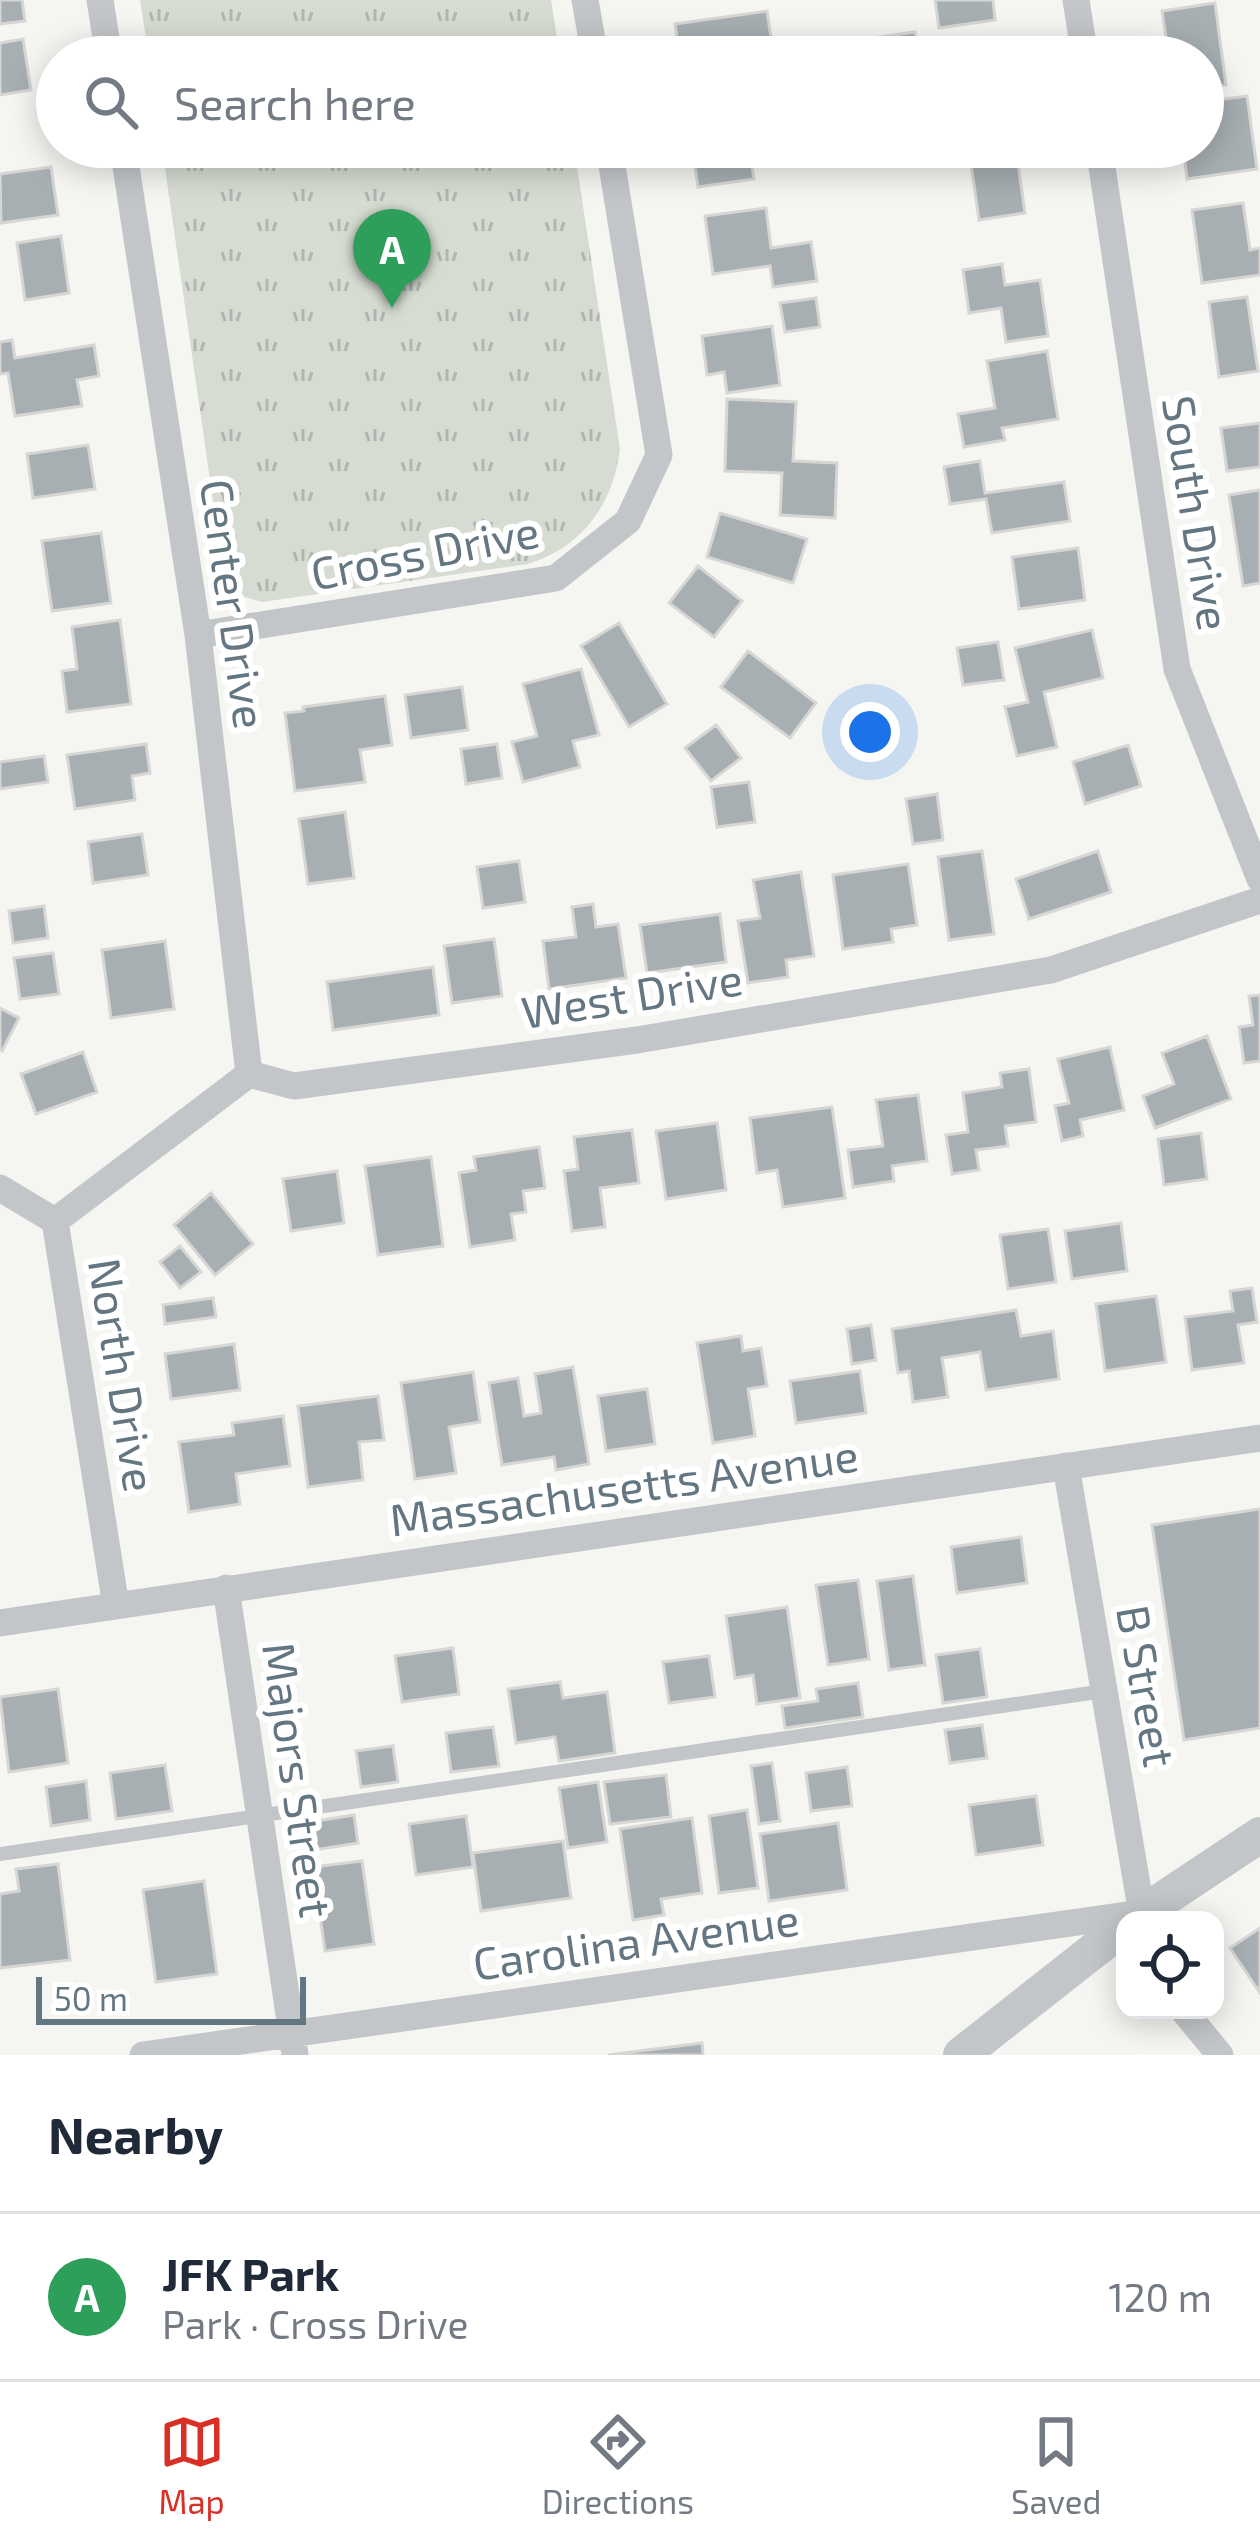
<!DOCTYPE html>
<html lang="en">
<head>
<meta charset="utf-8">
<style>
	:root { --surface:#fff; --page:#f6f6f7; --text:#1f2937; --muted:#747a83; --line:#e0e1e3; --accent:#d93025 }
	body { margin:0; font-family:"Exo 2",sans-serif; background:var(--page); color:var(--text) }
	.controls { position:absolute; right:36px; bottom:36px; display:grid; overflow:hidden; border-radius:24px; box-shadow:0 6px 30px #0003 }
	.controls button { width:108px; height:108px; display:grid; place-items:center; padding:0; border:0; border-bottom:3px solid var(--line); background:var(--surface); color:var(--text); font:60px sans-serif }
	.scale { position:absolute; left:36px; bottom:30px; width:270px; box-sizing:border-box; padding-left:12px; border:6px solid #647681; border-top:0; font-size:33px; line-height:42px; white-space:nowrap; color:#647681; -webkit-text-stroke:9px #fff; paint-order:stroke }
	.you { position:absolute; left:870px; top:732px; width:42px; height:42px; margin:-30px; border:9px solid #fff; border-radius:50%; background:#1a73e8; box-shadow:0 0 0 18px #1a73e833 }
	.badge { display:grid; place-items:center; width:78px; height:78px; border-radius:50%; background:var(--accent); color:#fff; font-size:39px; font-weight:700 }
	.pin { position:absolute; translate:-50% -99px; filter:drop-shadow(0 3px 6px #0008) }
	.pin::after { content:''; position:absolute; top:63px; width:42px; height:36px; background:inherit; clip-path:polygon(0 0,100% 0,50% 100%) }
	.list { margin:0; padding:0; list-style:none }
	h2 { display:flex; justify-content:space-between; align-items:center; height:156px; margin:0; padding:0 48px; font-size:51px }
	h2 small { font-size:39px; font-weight:400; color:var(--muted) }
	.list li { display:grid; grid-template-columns:78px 1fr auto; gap:36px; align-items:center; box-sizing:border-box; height:168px; padding:0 48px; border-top:3px solid var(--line) }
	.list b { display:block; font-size:45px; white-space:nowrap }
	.list p { margin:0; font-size:39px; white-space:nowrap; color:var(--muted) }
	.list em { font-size:39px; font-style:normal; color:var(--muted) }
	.icon { flex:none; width:66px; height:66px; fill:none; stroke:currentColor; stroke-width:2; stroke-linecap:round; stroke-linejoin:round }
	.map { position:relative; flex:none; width:1260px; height:2055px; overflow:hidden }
	.search { position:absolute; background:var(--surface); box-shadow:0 6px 30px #0003; left:36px; right:36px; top:36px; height:132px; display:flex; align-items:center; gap:30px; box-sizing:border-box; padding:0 42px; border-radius:66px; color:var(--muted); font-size:45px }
	.sheet { height:324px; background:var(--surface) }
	nav { display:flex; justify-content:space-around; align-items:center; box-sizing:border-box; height:168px; border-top:3px solid var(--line); background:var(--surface); font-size:33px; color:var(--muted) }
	nav a { display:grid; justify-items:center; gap:6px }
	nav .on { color:var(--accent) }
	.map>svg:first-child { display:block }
</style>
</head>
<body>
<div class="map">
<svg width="1260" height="2055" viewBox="0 0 1260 2055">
	<defs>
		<pattern id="park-tufts" width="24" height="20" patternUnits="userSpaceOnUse" patternTransform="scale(3)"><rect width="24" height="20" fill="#d6dcd2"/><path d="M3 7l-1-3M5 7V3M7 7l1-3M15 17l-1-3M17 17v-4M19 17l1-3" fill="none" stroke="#b1b7b0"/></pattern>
	</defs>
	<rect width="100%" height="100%" fill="#f5f5f1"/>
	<!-- park -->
	<path fill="url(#park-tufts)" d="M140,0H551L560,57H149Z
		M162,147H574L620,449C613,505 582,547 528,564L262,602L242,596L223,570Z"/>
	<!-- building -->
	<path fill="#a7afb3" stroke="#d6d6d4" stroke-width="3" d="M0,0H22L25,21L0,24Z
		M935,0H993L995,20L939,28Z
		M1215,3L1226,85L1203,89V57H1169L1162,11Z
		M767,11L774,57H680L675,24Z
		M915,32L919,57H846L844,42Z
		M23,39L31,90L0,95V43Z
		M1247,96L1257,169L1187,179L1183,147H1203V102Z
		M692,147H749L754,179L698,187Z
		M1017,157L1025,213L979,220L971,164Z
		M51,167L58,215L1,223L0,174Z
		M1243,203L1250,250L1260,248V275L1202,283L1192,210Z
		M766,208L771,248L811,242L817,281L773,287L770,266L713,274L705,216Z
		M61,236L69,293L25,300L17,243Z
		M1002,264L1005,285L1040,280L1048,336L1006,342L1001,308L969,313L963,270Z
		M1247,297L1258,371L1219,377L1209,302Z
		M816,298L820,327L785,332L780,303Z
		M772,326L780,385L727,393L724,372L707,375L702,336Z
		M12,340L15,358L94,345L99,376L77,380L82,406L15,416L8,373L0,374V342Z
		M1047,351L1058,419L1002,428L1005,440L964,447L958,414L995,408L987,361Z
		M727,399L796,402L793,461L837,463L835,518L780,515L782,473L725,471Z
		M1260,423V467L1227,471L1221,428Z
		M88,445L95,489L33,498L27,454Z
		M980,461L985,493L1064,482L1070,521L992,533L986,499L950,504L944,467Z
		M1260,490V583L1243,586L1229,495Z
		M720,513L807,539L793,583L707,557Z
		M101,533L111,603L52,611L42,541Z
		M1078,548L1085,600L1019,609L1012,557Z
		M698,566L742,601L714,637L669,603Z
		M120,620L131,704L67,712L62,671L77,669L72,627Z
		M619,623L667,704L629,727L581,646Z
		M1092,630L1103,678L1044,692L1057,747L1017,756L1005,707L1028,702L1015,648Z
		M998,642L1004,680L963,685L957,648Z
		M748,651L816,703L790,738L721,687Z
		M581,669L599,735L573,741L580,767L523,782L512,742L537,736L523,684Z
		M462,687L468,730L411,738L405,695Z
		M385,696L392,745L360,750L365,782L295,791L285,713L304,711L303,707Z
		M716,725L741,758L711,781L685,748Z
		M146,744L150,773L132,776L135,800L75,809L67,755Z
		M497,744L502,778L466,784L461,749Z
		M1128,745L1141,786L1085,804L1073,762Z
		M44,756L48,782L0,789V762Z
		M749,782L755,822L717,827L711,787Z
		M937,794L943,840L913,844L906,799Z
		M345,812L354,878L308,884L299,819Z
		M142,834L148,875L93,883L88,842Z
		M982,851L994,934L949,940L938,857Z
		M1098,851L1111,892L1029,919L1016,879Z
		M519,861L525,902L483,908L477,867Z
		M908,864L917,925L891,929L893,942L843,949L833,875Z
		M801,872L814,956L786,960L788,977L748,983L738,921L760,918L753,880Z
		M593,904L596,927L618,924L626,978L549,989L543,941L576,937L572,907Z
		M44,906L48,938L13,943L9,911Z
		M720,914L726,962L647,973L640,925Z
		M494,939L502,996L452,1003L444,946Z
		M165,941L174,1009L111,1018L102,950Z
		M53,953L59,994L20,999L14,958Z
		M433,967L439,1015L333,1030L327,982Z
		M1260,995V1061L1244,1063L1239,1027L1253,1025L1249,996Z
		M0,1008L19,1018L2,1051L0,1049Z
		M1207,1036L1231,1099L1155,1128L1143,1096L1174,1084L1162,1053Z
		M1110,1047L1124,1110L1080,1120L1083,1136L1062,1141L1055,1106L1069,1103L1058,1059Z
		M83,1052L97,1092L36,1114L21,1074Z
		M1029,1069L1036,1122L1005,1126L1008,1146L976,1150L979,1170L952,1174L946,1135L968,1132L963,1093L1002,1087L1000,1073Z
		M918,1095L927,1161L892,1166L894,1181L853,1187L848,1150L883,1146L876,1100Z
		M832,1107L845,1198L783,1207L777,1170L757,1173L750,1118Z
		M717,1123L726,1190L666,1199L656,1131Z
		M632,1130L639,1183L600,1188L605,1227L572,1231L564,1171L578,1169L574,1137Z
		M1201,1133L1207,1179L1164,1185L1158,1139Z
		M539,1147L545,1188L523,1191L526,1212L511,1214L515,1240L470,1247L459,1173L476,1170L474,1157Z
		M431,1157L443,1246L378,1255L365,1166Z
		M337,1171L344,1223L291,1231L283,1179Z
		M211,1193L253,1244L215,1275L174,1225Z
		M1121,1223L1127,1271L1072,1279L1065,1231Z
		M1048,1229L1056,1282L1008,1289L1000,1235Z
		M180,1246L201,1272L180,1288L160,1262Z
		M1252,1288L1257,1322L1238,1325L1244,1363L1192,1370L1185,1317L1233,1311L1230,1291Z
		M1156,1296L1166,1362L1105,1371L1096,1304Z
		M213,1298L216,1317L165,1324L163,1305Z
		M1016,1310L1021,1336L1053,1331L1059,1379L986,1390L980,1352L942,1358L948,1397L913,1402L909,1371L898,1373L892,1329Z
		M871,1325L876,1360L852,1364L847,1329Z
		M741,1336L743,1351L761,1348L767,1386L748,1389L755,1436L713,1443L697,1343Z
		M234,1344L240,1390L171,1399L165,1354Z
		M573,1367L589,1464L556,1470L554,1457L502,1465L489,1383L518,1378L524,1416L541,1413L535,1374Z
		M860,1371L866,1413L796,1423L790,1381Z
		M473,1372L480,1422L449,1427L456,1473L415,1479L401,1383Z
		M647,1389L655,1444L606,1451L598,1396Z
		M378,1396L384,1440L359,1442L363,1480L308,1487L298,1406Z
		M283,1416L290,1466L236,1474L240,1504L189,1512L179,1442L234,1435L232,1423Z
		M1260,1509V1728L1184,1740L1152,1525Z
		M1021,1537L1027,1583L957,1593L951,1547Z
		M913,1576L925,1665L889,1670L877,1581Z
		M858,1580L869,1659L828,1665L816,1585Z
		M787,1607L800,1698L757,1704L753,1675L735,1678L726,1616Z
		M453,1648L459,1694L402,1702L395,1656Z
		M980,1649L987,1697L943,1703L936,1655Z
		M709,1656L715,1697L669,1703L663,1662Z
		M560,1682L563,1698L607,1692L615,1753L559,1761L555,1737L516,1743L508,1689Z
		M858,1683L863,1717L785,1728L782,1706L818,1701L816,1689Z
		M58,1689L68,1763L9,1772L0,1697Z
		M982,1725L987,1758L950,1763L945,1730Z
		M493,1727L499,1766L451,1772L446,1733Z
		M393,1746L398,1782L361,1787L356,1751Z
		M772,1763L780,1821L759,1824L751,1766Z
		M165,1765L172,1811L116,1819L110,1773Z
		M847,1767L852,1806L811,1811L806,1773Z
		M666,1775L671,1817L610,1824L604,1782Z
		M86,1781L90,1820L51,1826L46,1787Z
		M598,1782L607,1842L568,1848L559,1788Z
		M1036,1796L1043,1845L976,1855L969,1805Z
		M747,1810L758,1888L719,1893L709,1816Z
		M354,1815L358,1843L314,1850L310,1822Z
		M466,1816L473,1867L416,1875L409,1824Z
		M692,1818L702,1893L661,1899L664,1915L633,1920L620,1829Z
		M838,1823L847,1890L769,1901L760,1834Z
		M563,1841L571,1898L481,1911L473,1853Z
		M362,1861L374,1944L325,1951L313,1867Z
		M58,1864L70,1960L0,1968V1894L19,1891L16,1869Z
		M204,1881L217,1974L156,1982L143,1890Z
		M1260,1928V1993L1230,1948Z
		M702,2043L703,2055H608Z"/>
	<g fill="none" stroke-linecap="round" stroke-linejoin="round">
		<!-- service -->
		<path stroke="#c2c6c9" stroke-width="14" d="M0,1854L1104,1691"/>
		<!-- minor -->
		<path stroke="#c2c6c9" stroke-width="27" d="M100,0L109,57
			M585,0L595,57
			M1076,0L1085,57
			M123,147L198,635L249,1074
			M1099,147L1177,669L1260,879
			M198,635L556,578L628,521L659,455L609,147
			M0,1188L55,1221L116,1606
			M55,1221L249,1074L294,1086L637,1040L1051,970L1260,900
			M1066,1466L1143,1920
			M226,1588L295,2055
			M0,1623L1260,1438
			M1183,2010L1220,2055
			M143,2055L1141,1913"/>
		<!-- tertiary -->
		<path stroke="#c2c6c9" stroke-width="36" d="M1132,1920L1260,1835
			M961,2055L1125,1926"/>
	</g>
	<g text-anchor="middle" stroke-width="12" stroke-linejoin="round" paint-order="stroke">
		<!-- street labels -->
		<g font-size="45" fill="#647681" stroke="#fff">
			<text transform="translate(1196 513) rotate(81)" y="16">South Drive</text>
			<text transform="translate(425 553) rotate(-11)" y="16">Cross Drive</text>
			<text transform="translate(233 604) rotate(82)" y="16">Center Drive</text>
			<text transform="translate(632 996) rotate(-9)" y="16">West Drive</text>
			<text transform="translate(122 1375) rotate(81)" y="16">North Drive</text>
			<text transform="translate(624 1488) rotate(-8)" y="16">Massachusetts Avenue</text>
			<text transform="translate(1146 1686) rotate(80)" y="16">B Street</text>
			<text transform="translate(297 1780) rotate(82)" y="16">Majors Street</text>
			<text transform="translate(636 1942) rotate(-8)" y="16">Carolina Avenue</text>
		</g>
	</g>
</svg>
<div class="controls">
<button><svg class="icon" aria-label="locate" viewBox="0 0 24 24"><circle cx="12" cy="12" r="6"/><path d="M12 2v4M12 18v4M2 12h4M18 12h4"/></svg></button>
</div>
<div class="scale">50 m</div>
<div class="you"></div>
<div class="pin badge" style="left:392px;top:308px;background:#2e9e5b">A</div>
<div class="search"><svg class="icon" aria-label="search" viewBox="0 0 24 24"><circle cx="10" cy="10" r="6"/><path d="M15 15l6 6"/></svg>Search here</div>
</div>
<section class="sheet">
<h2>Nearby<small></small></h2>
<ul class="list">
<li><span class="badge" style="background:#2e9e5b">A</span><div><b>JFK Park</b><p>Park · Cross Drive</p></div><em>120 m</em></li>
</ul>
</section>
<nav>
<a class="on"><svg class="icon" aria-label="map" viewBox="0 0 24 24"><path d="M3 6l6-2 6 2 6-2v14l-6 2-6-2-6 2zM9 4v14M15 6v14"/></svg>Map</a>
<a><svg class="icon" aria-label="directions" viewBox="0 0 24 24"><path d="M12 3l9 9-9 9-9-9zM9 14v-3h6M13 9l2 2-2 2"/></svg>Directions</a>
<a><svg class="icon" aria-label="saved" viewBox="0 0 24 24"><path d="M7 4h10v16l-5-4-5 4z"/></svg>Saved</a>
</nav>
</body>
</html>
